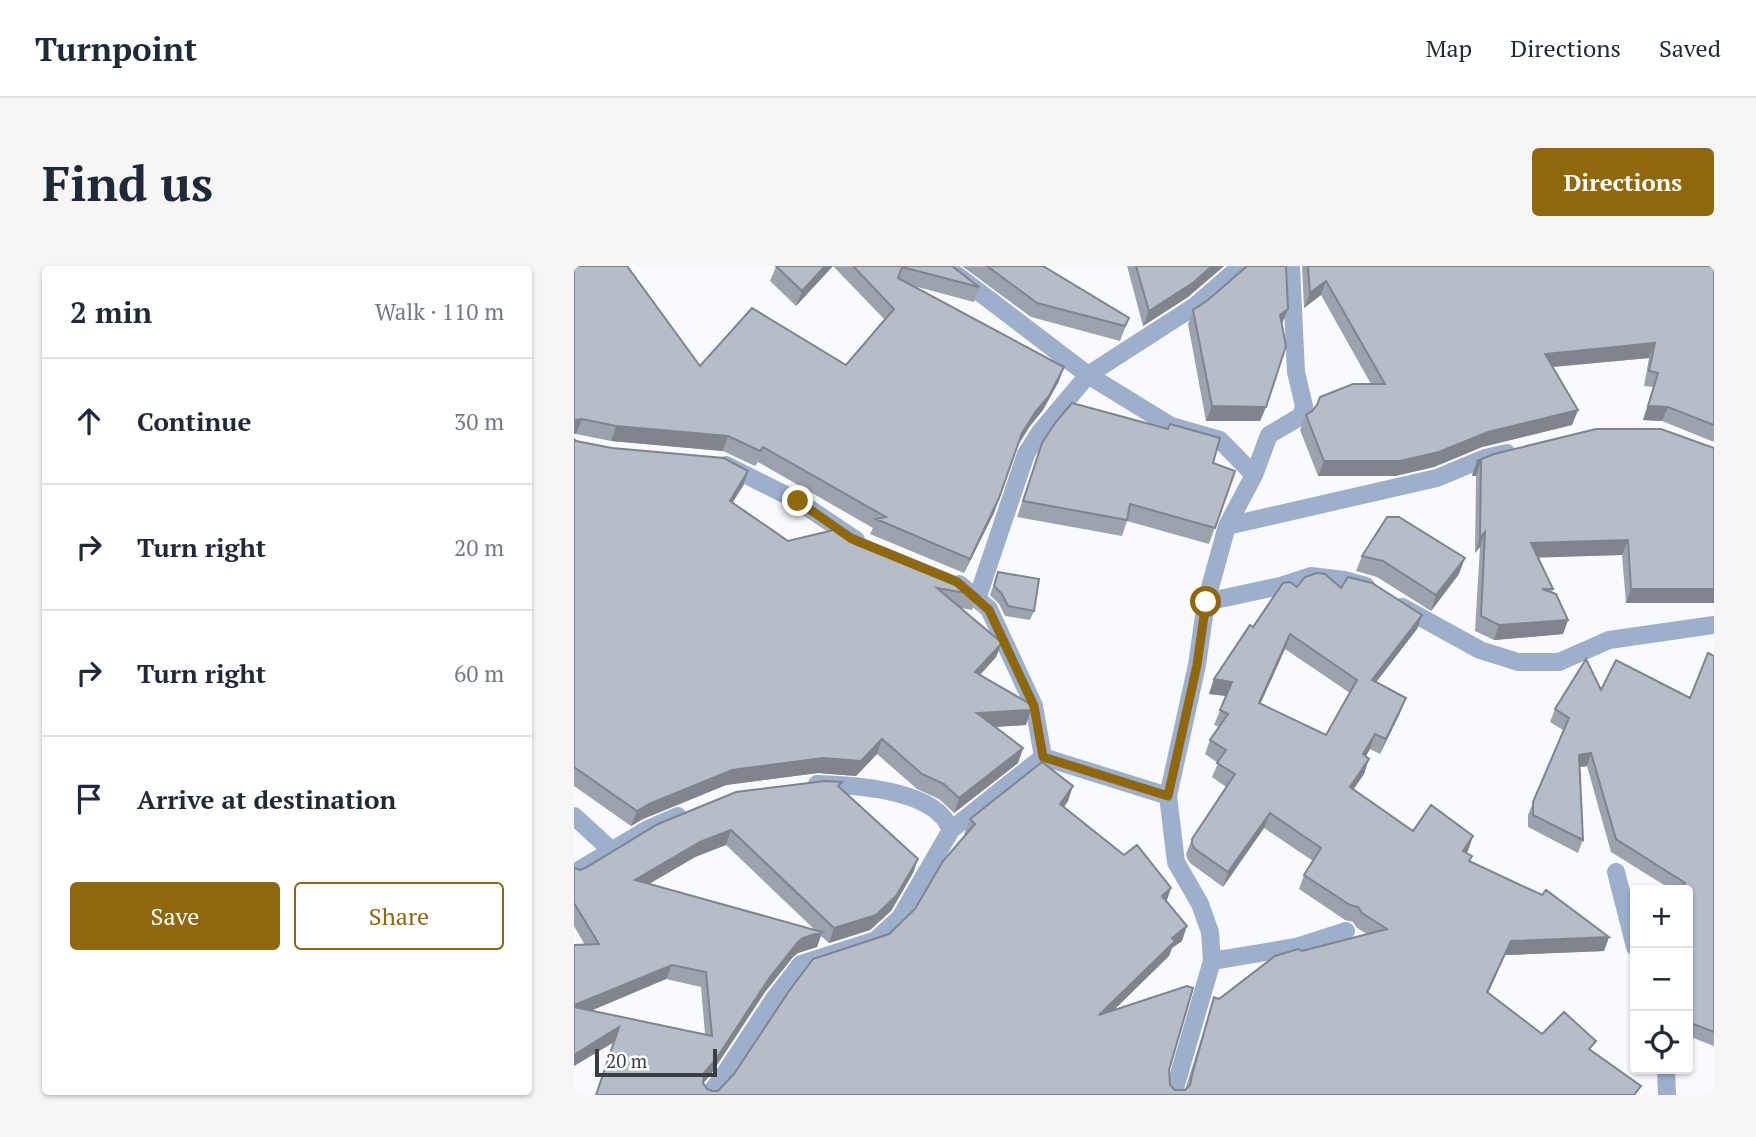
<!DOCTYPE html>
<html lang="en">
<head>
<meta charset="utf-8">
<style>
	:root { --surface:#fff; --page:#f6f6f7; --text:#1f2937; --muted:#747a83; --line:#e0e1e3; --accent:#8f670c }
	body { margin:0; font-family:"PT Serif",serif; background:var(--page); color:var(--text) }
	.controls { position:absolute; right:21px; bottom:21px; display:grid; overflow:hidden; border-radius:7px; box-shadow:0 2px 5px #0004 }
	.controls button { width:63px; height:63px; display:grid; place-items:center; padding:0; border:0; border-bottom:2px solid var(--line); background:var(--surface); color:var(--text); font:35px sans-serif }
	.scale { position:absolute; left:21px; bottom:18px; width:122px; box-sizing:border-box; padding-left:7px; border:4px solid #3a3d42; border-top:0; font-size:19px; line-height:24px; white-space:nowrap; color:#3a3d42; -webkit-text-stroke:5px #fff; paint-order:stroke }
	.stop { position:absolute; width:21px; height:21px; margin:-16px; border:5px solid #8f670c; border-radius:50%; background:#fff }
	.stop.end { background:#8f670c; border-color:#fff; box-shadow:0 2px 7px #0008 }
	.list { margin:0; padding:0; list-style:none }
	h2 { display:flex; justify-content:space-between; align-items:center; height:91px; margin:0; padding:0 28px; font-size:30px }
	h2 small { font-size:23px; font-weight:400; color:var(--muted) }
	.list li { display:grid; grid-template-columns:46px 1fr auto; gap:21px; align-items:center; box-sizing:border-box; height:126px; padding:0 28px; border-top:2px solid var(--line) }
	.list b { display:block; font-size:26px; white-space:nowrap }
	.list em { font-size:23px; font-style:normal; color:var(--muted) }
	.actions { display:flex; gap:14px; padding:21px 28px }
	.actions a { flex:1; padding:16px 0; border:2px solid var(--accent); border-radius:7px; text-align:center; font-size:24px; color:var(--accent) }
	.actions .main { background:var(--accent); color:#fff }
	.icon { flex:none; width:38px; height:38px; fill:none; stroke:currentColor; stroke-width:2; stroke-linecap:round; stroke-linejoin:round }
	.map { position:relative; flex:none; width:1140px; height:829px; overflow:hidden; border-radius:7px }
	header { display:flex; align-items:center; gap:42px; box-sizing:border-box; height:98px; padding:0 35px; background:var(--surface); border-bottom:2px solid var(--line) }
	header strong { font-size:33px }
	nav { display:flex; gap:38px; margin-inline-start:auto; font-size:24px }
	.intro { display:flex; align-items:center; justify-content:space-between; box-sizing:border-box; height:168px; padding:0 42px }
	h1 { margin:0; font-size:49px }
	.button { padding:18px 32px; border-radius:7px; background:var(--accent); color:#fff; font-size:24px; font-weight:700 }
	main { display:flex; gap:42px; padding:0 42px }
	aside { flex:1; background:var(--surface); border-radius:7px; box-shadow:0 2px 5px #0004 }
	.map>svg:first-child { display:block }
</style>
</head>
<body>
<header>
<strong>Turnpoint</strong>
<nav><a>Map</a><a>Directions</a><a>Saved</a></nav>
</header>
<div class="intro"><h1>Find us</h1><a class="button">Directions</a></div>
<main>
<aside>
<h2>2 min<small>Walk · 110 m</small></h2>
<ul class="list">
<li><svg class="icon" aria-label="ahead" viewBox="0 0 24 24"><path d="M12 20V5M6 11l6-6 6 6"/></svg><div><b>Continue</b></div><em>30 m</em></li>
<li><svg class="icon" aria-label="right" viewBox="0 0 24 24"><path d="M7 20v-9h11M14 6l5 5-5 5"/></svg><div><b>Turn right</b></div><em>20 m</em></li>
<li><svg class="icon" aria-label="right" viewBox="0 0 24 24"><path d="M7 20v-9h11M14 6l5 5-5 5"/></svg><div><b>Turn right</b></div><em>60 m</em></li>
<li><svg class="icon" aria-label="arrive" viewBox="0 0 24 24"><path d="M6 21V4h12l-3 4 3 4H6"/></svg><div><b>Arrive at destination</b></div></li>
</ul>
<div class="actions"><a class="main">Save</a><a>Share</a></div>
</aside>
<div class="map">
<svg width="1140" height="829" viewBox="0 0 1140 829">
	<rect width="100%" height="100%" fill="#f8fafd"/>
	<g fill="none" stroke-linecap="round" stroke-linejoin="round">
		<!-- service -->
		<path stroke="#9eafcb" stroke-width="18" d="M1042,606L1061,681
			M1092,803L1093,829"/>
		<!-- minor -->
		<path stroke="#9eafcb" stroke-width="18" d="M371,0L514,109L621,40L667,0
			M152,199L224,235L282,274
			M653,260L863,212L911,192L933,187
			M385,318L415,343L460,440L469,491
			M403,333L452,188L466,166L514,109L597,160L646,174L680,209
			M632,336L706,320L737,310L770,314L792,320
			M828,341L906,384L944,396H985L1035,374L1140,359
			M243,518C279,519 343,523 368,550C372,554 375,560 377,564L469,491L594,530
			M0,550L37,584
			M0,607L74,563L104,550
			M638,695L722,681L772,665
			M134,829L146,815L200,733L227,698L302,674L326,652L377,564
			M601,829V822L638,695L636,666L626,638L602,596L594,530L623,399L632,336L653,260L680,209L695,169L727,150L730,140L722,106L717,0"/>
	</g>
	<!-- wall -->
	<path fill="#9ca3ad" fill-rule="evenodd" d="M0,0L126,100L272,99L311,54L259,0L222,40L196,15L202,1L200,0H378L405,21L400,36L340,20L485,115L469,144L456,160L443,181L420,247L390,307L296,268L299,262L184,196L181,200L149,185L37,175L2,168Z
		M388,0H469L555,52L546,75L457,51Z
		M553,0H650L614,31L569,60Z
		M728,0H1140V176L1088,155L1069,154L1079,121L1070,120L1075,92L979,101L1004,144L998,159L908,181L860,201L821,210H744L726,164L732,149L797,118L747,29L730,42Z
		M634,34L708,58L692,141L686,155H632L614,58L619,44Z
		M596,158L639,197L661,205L635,278L553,255L548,270L443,251L468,177L594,163Z
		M0,173L2,175L38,182L174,205L169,220L158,237L214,275L279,269L404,329L398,344L387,342L428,377L422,391L406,409L452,459L421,461L449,482L444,497L380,547L365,533L343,523L303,488L282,510L244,507L152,519L69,553L57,560L0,520Z
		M1140,182V337H1052L1048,289L964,291L979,323L978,327L994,354L989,368L920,374L901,365L906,281L901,287L902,210H898L903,195Z
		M788,290L885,308L857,345L803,311L782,305Z
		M424,306L460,345L456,354L431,350L425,338L416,329Z
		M723,321L767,322L848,349L843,363L802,416L826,447L806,488L796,483L792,490L790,508L779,523L839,565L894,585L892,587L896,596L1035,671L1030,685L931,689L914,727L968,768L1018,785L1060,829H22L40,776L0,800V679H11L0,660V602L6,604L266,521L344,593L339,607L317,645L296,664L255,677L247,670L243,681L224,687L219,691L191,726L137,808L129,818L133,823L138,825H144L341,643L392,569L390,568L396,553L494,535L490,541L592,635L608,675L598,682L595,690L540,744L595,804L596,819L601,824H611L640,731L645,733L728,685L793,668L783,662L779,656L771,654L725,623L730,609L739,595L690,562L649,621L616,597L613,592L612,588L618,573L652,521L638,511L644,497L631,488L636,474L645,461L640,459L652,430L635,428L640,413L679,361ZM711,383L776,427L752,469L686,438ZM152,579L241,664L75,618L121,591ZM92,713L127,721L131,768L18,744Z
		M1140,390V780L1114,770V624H1098L1037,586L1013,500L1005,501L1009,574L1004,587L954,561V549L989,464L976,456L981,443L1027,424L1116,432Z"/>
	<!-- shaded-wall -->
	<path fill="#7f848d" d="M251,0H259L222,40L228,25Z
		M638,0H650L614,31L569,60L575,45Z
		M752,15L747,29L730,42L736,27Z
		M714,43L708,58L706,49Z
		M1081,77L1075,92L966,102L971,88Z
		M490,101L485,115L469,144L456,160L442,182L448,167Z
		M638,140L692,141L686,155H632Z
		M1074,140L1094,141L1088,155L1069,154Z
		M1004,144L998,159L908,181L860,201L821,210H744L750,195L914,166Z
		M8,153L2,168H0V155L1,154Z
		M42,160L154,170L149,185L37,175Z
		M903,195H907L902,210H898Z
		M174,205L169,220L150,250L156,235Z
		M425,232L420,247L390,307L396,293Z
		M911,266L906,281L901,287L906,272Z
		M1054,274L1048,289L952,292L957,277Z
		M891,292L885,308L857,345L862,329Z
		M1057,323H1140V337H1052Z
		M848,349L843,363L793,428L798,414Z
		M994,354L989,368L920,374L925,359Z
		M716,368L711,383L680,452L685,437Z
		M428,377L422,391L395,421L401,406Z
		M640,413L658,416L653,430L635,428Z
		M832,432L826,447L806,488L812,473Z
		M457,444L452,459L398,462L403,447Z
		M801,468L796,483L784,503L789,488Z
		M308,473L303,488L282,510L244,507L152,519L69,553L57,560L63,545L75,538L158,504Z
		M449,482L444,497L380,547L385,532Z
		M1017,487L1013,500L1000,502L1005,489Z
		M795,493L790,508L771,536L776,521Z
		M499,520L494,535L481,553L486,538Z
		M696,547L690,562L649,621L654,606Z
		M157,564L152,579L121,591L56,629L61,614L126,576Z
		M899,570L894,585L884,599L889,585Z
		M344,593L339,607L317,645L296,664L255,677L260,662Z
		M597,622L592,637L588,630Z
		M613,660L608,675L598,682L595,690L520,763L525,749L598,672Z
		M248,666L243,681L224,687L219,691L191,726L137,808L125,822L130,807L196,711L224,676L229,672Z
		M1035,671L1030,685L931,689L908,741L913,726L937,675Z
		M98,699L92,713L0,752V739Z
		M45,761L40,776L0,800V789Z"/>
	<!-- building -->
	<path fill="#b5bdc9" stroke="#7f848d" stroke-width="2" fill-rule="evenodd" d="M0,0H53L126,100L178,42L272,99L320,43L279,0H378L405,21L328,1L324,12L490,101L475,130L462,145L448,167L425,232L396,293L302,253L312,251L189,181L186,185L154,170L42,160L8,153L1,154L0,155Z
		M202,0H251L228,25Z
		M413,0H469L555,52L551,60L463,37Z
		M562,0H638L620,16L575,45Z
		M673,0H712L714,43L706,49L712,80L692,141L638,140L619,44L634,34Z
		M734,0H1140V159L1094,141L1074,140L1084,107L1075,105L1081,77L971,88L1004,144L914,166L865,186L826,195H750L732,149L738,145L743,139L746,131L779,118H811L752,15L736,27Z
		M498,137L594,163L596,158L646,172L639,197L661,205L641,262L556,238L553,254L449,235L468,177L481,157Z
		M1022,163H1087L1140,182V323H1057L1054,274L957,277L979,323H968L982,328L994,354L925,359L907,350L911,266L906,272L907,195H903L920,188Z
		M0,173L2,175L38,182L150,192L174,205L156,235L214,275L268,262L279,269L382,311L404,329L363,322L428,377L401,406L456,438L457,444L403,447L449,482L385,532L370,518L348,508L308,473L287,495L249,492L158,504L75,538L63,545L0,501Z
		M813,251H825L891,292L862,329L809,295L788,290Z
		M424,306L465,313L460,345L434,340L428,328L420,320Z
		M743,307L751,308L767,322L774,311L798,317L848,349L798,414L832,432L812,473L801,468L789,488L795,493L776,521L839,565L857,539L899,570L889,585L898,590L895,595L968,629L972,624L1035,671L937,675L913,726L968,768L990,746L1022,775L1015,783L1067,820L1060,829H22L45,761L0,789V741L138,770L132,706L98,699L0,739V679L25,678L0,637V602L6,604L11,602L84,558L162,526L251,515L268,516L264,520L344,593L322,630L302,649L260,662L157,564L126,576L61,614L248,666L229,672L224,676L196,711L142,793L130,807L129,817L133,823L138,825H144L160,808L215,725L239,693L315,668L341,643L369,595L401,558L396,553L468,496L499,520L486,538L550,589L563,579L597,622L588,630L613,660L598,672L601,675L525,749L613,720L619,722L595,804L596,819L601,824H611L616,819L618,809L640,731L645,733L701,690L724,683L728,685L813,663L788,647L784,641L776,639L730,609L747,582L696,547L654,606L621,583L618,578V573L661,508L643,497L652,484L636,474L654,448L646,444L658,416L640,413L676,359L679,361L709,317L716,316L723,321L731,311ZM716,368L783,414L752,469L685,437Z
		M1134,387L1140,390V766L1114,756V624H1104H1109L1106,622L1111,617L1042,573L1017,487L1005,489L1009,574L959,549V536L995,452L981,443L1012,393L1027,424L1042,394L1116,432Z"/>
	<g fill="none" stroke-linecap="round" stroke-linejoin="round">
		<!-- route -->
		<path stroke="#8f670c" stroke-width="9" d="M224,235L278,273L383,316L415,344L460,440L469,491L594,530L623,399L632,336"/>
	</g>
</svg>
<div class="controls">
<button>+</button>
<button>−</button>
<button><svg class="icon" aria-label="locate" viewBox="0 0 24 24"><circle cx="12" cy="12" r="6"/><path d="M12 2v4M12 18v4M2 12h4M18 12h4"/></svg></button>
</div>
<div class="scale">20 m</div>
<div class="stop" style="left:632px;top:336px"></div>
<div class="stop end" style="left:224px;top:235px"></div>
</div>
</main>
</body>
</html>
